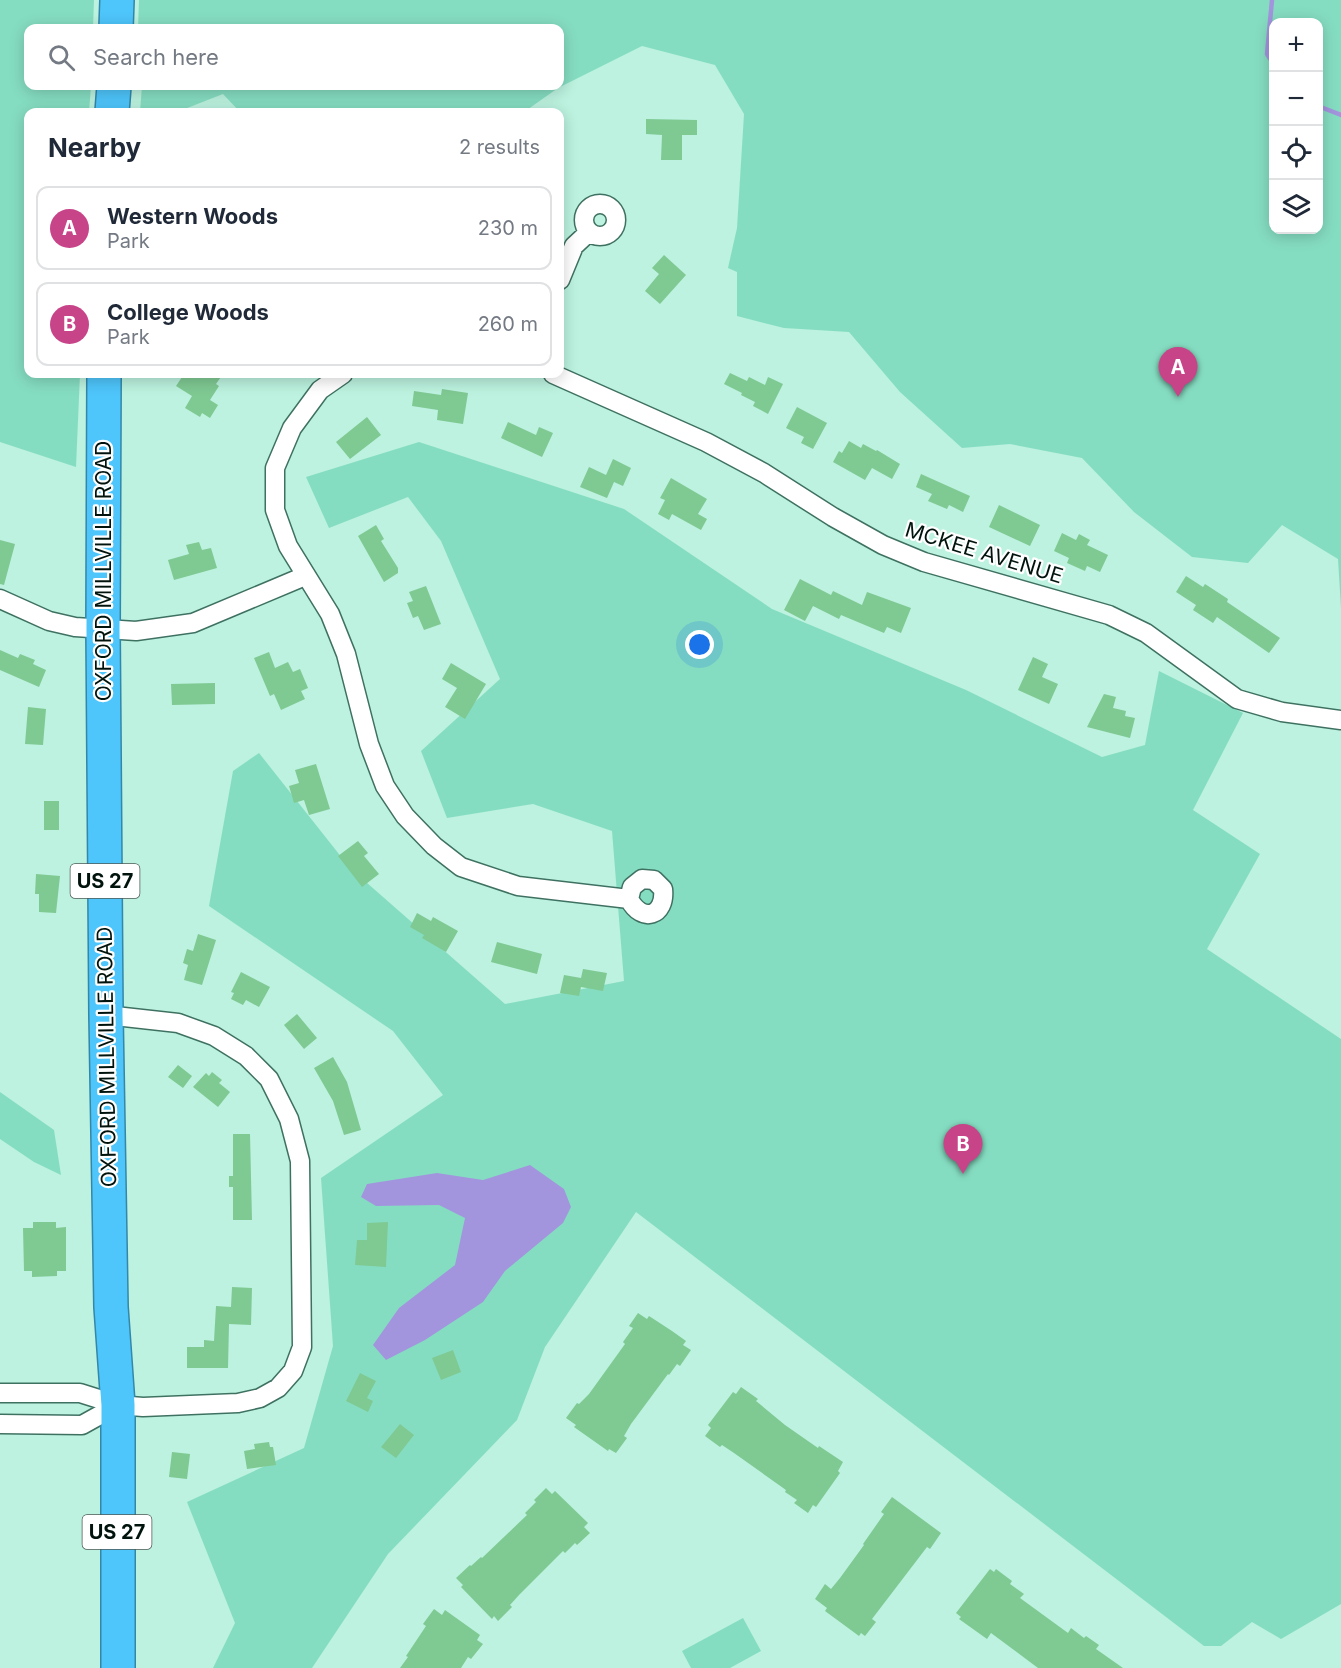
<!DOCTYPE html>
<html lang="en">
<head>
<meta charset="utf-8">
<style>
	:root { --surface:#fff; --page:#f2f2f3; --text:#1f2937; --muted:#747a83; --line:#e0e1e3; --accent:#c84489 }
	body { margin:0; font-family:Inter,sans-serif; background:var(--page); color:var(--text) }
	.controls { position:absolute; right:18px; top:18px; display:grid; overflow:hidden; border-radius:12px; box-shadow:0 3px 15px #0003 }
	.controls button { width:54px; height:54px; display:grid; place-items:center; padding:0; border:0; border-bottom:2px solid var(--line); background:var(--surface); color:var(--text); font:30px sans-serif }
	.you { position:absolute; left:700px; top:645px; width:21px; height:21px; margin:-15px; border:4px solid #fff; border-radius:50%; background:#1a73e8; box-shadow:0 0 0 9px #1a73e833 }
	.badge { display:grid; place-items:center; width:39px; height:39px; border-radius:50%; background:var(--accent); color:#fff; font-size:20px; font-weight:700 }
	.pin { position:absolute; translate:-50% -50px; filter:drop-shadow(0 2px 3px #0008) }
	.pin::after { content:''; position:absolute; top:32px; width:21px; height:18px; background:inherit; clip-path:polygon(0 0,100% 0,50% 100%) }
	.list { margin:0; padding:0; list-style:none }
	h2 { display:flex; justify-content:space-between; align-items:center; height:78px; margin:0; padding:0 24px; font-size:26px }
	h2 small { font-size:20px; font-weight:400; color:var(--muted) }
	.list li { display:grid; grid-template-columns:39px 1fr auto; gap:18px; align-items:center; box-sizing:border-box; height:84px; margin:0 12px 12px; padding:0 12px; border:2px solid var(--line); border-radius:12px }
	.list b { display:block; font-size:22px; white-space:nowrap }
	.list p { margin:0; font-size:20px; white-space:nowrap; color:var(--muted) }
	.list em { font-size:20px; font-style:normal; color:var(--muted) }
	.icon { flex:none; width:33px; height:33px; fill:none; stroke:currentColor; stroke-width:2; stroke-linecap:round; stroke-linejoin:round }
	.map { position:relative; flex:none; width:1341px; height:1668px; overflow:hidden }
	.search { position:absolute; background:var(--surface); box-shadow:0 3px 15px #0003; left:24px; top:24px; width:540px; height:66px; display:flex; align-items:center; gap:15px; box-sizing:border-box; padding:0 21px; border-radius:12px; color:var(--muted); font-size:22px }
	.panel { position:absolute; background:var(--surface); box-shadow:0 3px 15px #0003; left:24px; top:108px; width:540px; height:270px; border-radius:12px }
	.map>svg:first-child { display:block }
</style>
</head>
<body>
<div class="map">
<svg width="1341" height="1668" viewBox="0 0 1341 1668">
	<rect width="100%" height="100%" fill="#bcf2df"/>
	<!-- green -->
	<path fill="#85ddc1" fill-rule="evenodd" d="M0,0H94L93,28H28V86H91L89,112H28V374H80L76,467L0,442Z
		M139,0H1341V608L1338,559L1282,525L1248,563L1192,557L1134,512L1082,458L1010,444L962,448L900,392L849,332L784,328L737,316V272L728,268L737,228L744,114L715,65L642,46L558,88L524,112H240L223,94L177,112H140L142,86H560V28H138ZM1274,22H1318V230H1274Z
		M419,442L624,509L772,609L966,690L1102,757L1145,745L1159,671L1243,713L1193,810L1260,854L1207,949L1341,1039V1604L1281,1639L1252,1622L1221,1646H1204L636,1212L545,1347L517,1420L388,1554L312,1668H213L235,1623L187,1502L304,1448L333,1346L321,1178L443,1095L393,1031L209,906L233,771L259,753L350,868L505,1004L624,981L612,831L533,804L447,818L421,751L500,679L441,541L408,497L329,528L306,477Z
		M0,1092L54,1130L61,1175L34,1162L0,1139Z
		M743,1618L761,1651L730,1668H691L682,1651Z"/>
	<!-- water -->
	<path fill="#a295de" d="M530,1165L564,1189L571,1207L563,1223L505,1271L483,1302L425,1340L386,1360L373,1345L399,1308L455,1265L465,1218L439,1205L376,1206L361,1197L367,1184L437,1173L483,1180Z"/>
	<g fill="none" stroke-linecap="round" stroke-linejoin="round">
		<!-- stream -->
		<path stroke="#a295de" stroke-width="4.5" d="M1272,0L1267,54L1274,65
			M1318,106L1341,115"/>
	</g>
	<!-- building -->
	<path fill="#7fc993" d="M646,119L697,120V135H682V160H661L662,135L646,134Z
		M664,255L686,275L660,304L645,291L659,274L652,268Z
		M730,373L747,381L749,377L765,385L768,377L783,384L768,414L753,406L755,402L741,395L742,393L724,384Z
		M184,374H223L216,384L219,386L210,400L218,405L210,418L202,413L200,417L185,408L192,396L176,386Z
		M442,389L468,393L463,424L437,420L438,410L412,406L414,391L441,395Z
		M797,407L827,423L813,449L801,443L804,437L786,428Z
		M367,417L381,435L350,459L336,442Z
		M508,422L536,435L539,427L553,433L542,457L501,438Z
		M849,441L861,448L863,444L876,451L877,450L900,464L892,479L872,468L865,480L833,462L839,451L842,453Z
		M613,459L631,468L623,486L614,482L607,498L580,487L589,467L606,475Z
		M921,474L970,496L963,512L949,505L947,509L928,501L932,494L916,487Z
		M671,478L707,499L698,514L707,519L701,530L672,514L669,520L658,514L665,500L660,498Z
		M999,505L1040,525L1030,546L989,527Z
		M376,525L384,539L381,541L398,568V573L384,582L358,536Z
		M1062,533L1076,540L1079,534L1090,540L1087,545L1108,555L1100,572L1087,566L1085,571L1067,563L1069,558L1054,551Z
		M0,540L15,544L4,585L0,584Z
		M199,542L202,550L211,548L217,568L174,580L168,560L189,554L186,545Z
		M1186,576L1203,587L1205,584L1228,599L1227,602L1280,638L1269,653L1217,617L1213,623L1193,610L1196,605L1176,592Z
		M800,579L831,595L833,591L862,605L867,592L911,608L901,633L887,627L884,633L841,615L839,619L813,606L805,621L784,610Z
		M426,586L441,624L424,630L418,616L413,618L407,603L413,601L409,592Z
		M0,650L18,658L20,654L35,660L33,664L46,670L39,687L0,670Z
		M269,652L275,668L288,662L293,672L300,669L308,688L301,691L305,699L281,710L274,694L270,696L254,658Z
		M1033,657L1048,664L1042,677L1058,684L1049,704L1018,690Z
		M451,663L486,684L465,719L445,707L457,688L442,679Z
		M215,683V704L172,705L171,684Z
		M1104,694L1116,697L1113,708L1126,711L1125,716L1135,718L1130,738L1087,727Z
		M28,707L46,709L43,745L25,744Z
		M316,764L330,809L309,815L304,800L294,803L289,786L299,783L295,770Z
		M44,801H59V830H44Z
		M358,841L368,853L364,856L379,874L362,887L338,856Z
		M36,874L60,876L56,913L39,912V894H35Z
		M417,913L431,921L433,917L458,931L446,952L422,938L424,935L410,927Z
		M198,934L216,940L202,985L184,980L188,965L183,963L187,949L193,951Z
		M497,942L542,954L537,974L491,962Z
		M583,969L607,973L603,991L581,987L579,996L560,993L564,975L581,978Z
		M241,972L270,987L259,1007L246,1000L243,1005L231,999L234,993L231,992Z
		M297,1014L317,1038L304,1049L284,1025Z
		M333,1057L347,1082L361,1130L344,1135L333,1101L314,1068Z
		M178,1065L192,1076L183,1088L168,1077Z
		M212,1072L222,1080L219,1083L230,1092L218,1107L193,1087L206,1073L209,1076Z
		M233,1134H250L252,1220H233V1187H229V1176H233Z
		M33,1222H56V1228L66,1227V1271H57V1276L32,1277V1271H24L23,1228H33Z
		M388,1222L386,1267L355,1265L357,1240H367V1223Z
		M232,1287L252,1288L251,1325L229,1324L228,1368H187V1347H204V1340L214,1341L216,1306L231,1307Z
		M638,1313L647,1319L649,1316L672,1331L686,1341L683,1345L691,1350L680,1366L677,1364L669,1375L668,1374L631,1424L624,1436L627,1438L616,1453L609,1449L608,1451L574,1427L576,1425L566,1418L577,1403L579,1404L589,1394L625,1344L623,1342L633,1328L629,1326Z
		M453,1350L461,1372L441,1380L432,1358Z
		M360,1373L376,1381L367,1398L373,1401L368,1412L346,1401Z
		M741,1387L758,1399L756,1401L785,1425L818,1448L819,1446L843,1462L838,1471L840,1473L816,1507L813,1505L808,1513L794,1503L797,1500L785,1492L786,1490L734,1453L722,1445L720,1447L705,1436L711,1428L708,1425L733,1392L736,1394Z
		M400,1424L414,1435L396,1458L381,1447Z
		M269,1442L270,1447H273L276,1465L247,1469L244,1451L255,1449L254,1444Z
		M172,1452L190,1454L187,1479L169,1477Z
		M546,1488L552,1494L555,1491L588,1523L584,1527L590,1533L577,1545L575,1543L565,1553L563,1551L519,1595L510,1605L512,1607L498,1621L494,1616L492,1619L461,1587L463,1585L456,1578L470,1565L471,1566L481,1557L482,1558L527,1515L525,1513L536,1502L534,1500Z
		M892,1497L941,1533L930,1549L927,1547L872,1619L876,1622L865,1636L861,1633L859,1636L825,1611L827,1608L815,1599L825,1584L831,1589L840,1578L864,1545L863,1544L884,1514L881,1512Z
		M990,1569L994,1572L996,1569L1012,1581L1010,1584L1024,1594L1020,1598L1068,1633L1071,1628L1084,1638L1086,1636L1099,1645L1096,1649L1123,1668H1038L991,1633L987,1639L959,1619L961,1617L956,1613Z
		M434,1609L442,1615L445,1610L480,1635L477,1640L483,1644L471,1659L468,1657L461,1668H400L408,1657L406,1656L426,1626L423,1624Z"/>
	<g fill="none" stroke-linecap="round" stroke-linejoin="round">
		<defs>
			<path id="street" d="M584 220a16 16 0 1 1 32 0a16 16 0 1 1-32 0Z
				M560,280L574,246L589,232
				M343,374L320,390L292,428L275,468V510L288,546L330,614L346,654L369,744L385,786L405,816L434,846L461,867L518,886L629,899C642,924 666,916 663,889L654,880L642,879L632,887L629,899
				M553,374L706,442L764,473L833,517L883,545L924,562L1109,615L1146,633L1237,699L1282,712L1341,720
				M0,599L49,621L75,627L136,631L193,623L305,576
				M0,1393H80L118,1405L143,1407L238,1403L260,1398L278,1388L293,1371L302,1347L300,1161L289,1119L269,1079L246,1056L214,1036L178,1023L106,1015
				M0,1424L82,1425L118,1405"/>
			<path id="highway" d="M116,28L117,0
				M112,112L114,86
				M104,374L103,630L106,1015L111,1307L118,1405V1668"/>
		</defs>
		<!-- street casing -->
		<use href="#street" stroke="#3f7162" stroke-width="21"/>
		<!-- highway casing -->
		<use href="#highway" stroke="#3387a8" stroke-width="36"/>
		<!-- street -->
		<use href="#street" stroke="#fff" stroke-width="18"/>
		<!-- highway -->
		<use href="#highway" stroke="#4ec5fb" stroke-width="33"/>
	</g>
	<g text-anchor="middle" stroke-width="4.5" stroke-linejoin="round" paint-order="stroke">
		<!-- shield labels -->
		<g fill="#fff" stroke="#4d5a56" stroke-width="1.5">
			<rect x="70.5" y="864" width="69" height="34" rx="4.5"/>
			<rect x="82.5" y="1515" width="69" height="34" rx="4.5"/>
		</g>
		<g font-size="20" font-weight="bold" fill="#01130d">
			<text x="105" y="888">US 27</text>
			<text x="117" y="1539">US 27</text>
		</g>
		<!-- street labels -->
		<g font-size="21" fill="#01130d" stroke="#fff">
			<text transform="translate(984 553) rotate(17)" y="7">MCKEE AVENUE</text>
			<text transform="translate(104 571) rotate(-90)" y="7">OXFORD MILLVILLE ROAD</text>
			<text transform="translate(107 1057) rotate(-91)" y="7">OXFORD MILLVILLE ROAD</text>
		</g>
	</g>
</svg>
<div class="controls">
<button>+</button>
<button>−</button>
<button><svg class="icon" aria-label="locate" viewBox="0 0 24 24"><circle cx="12" cy="12" r="6"/><path d="M12 2v4M12 18v4M2 12h4M18 12h4"/></svg></button>
<button><svg class="icon" aria-label="layers" viewBox="0 0 24 24"><path d="M12 4l9 5-9 5-9-5zM3 14l9 5 9-5"/></svg></button>
</div>
<div class="you"></div>
<div class="pin badge" style="left:1178px;top:397px">A</div>
<div class="pin badge" style="left:963px;top:1174px">B</div>
<div class="search"><svg class="icon" aria-label="search" viewBox="0 0 24 24"><circle cx="10" cy="10" r="6"/><path d="M15 15l6 6"/></svg>Search here</div>
<section class="panel">
<h2>Nearby<small>2 results</small></h2>
<ul class="list">
<li><span class="badge">A</span><div><b>Western Woods</b><p>Park</p></div><em>230 m</em></li>
<li><span class="badge">B</span><div><b>College Woods</b><p>Park</p></div><em>260 m</em></li>
</ul>
</section>
</div>
</body>
</html>
